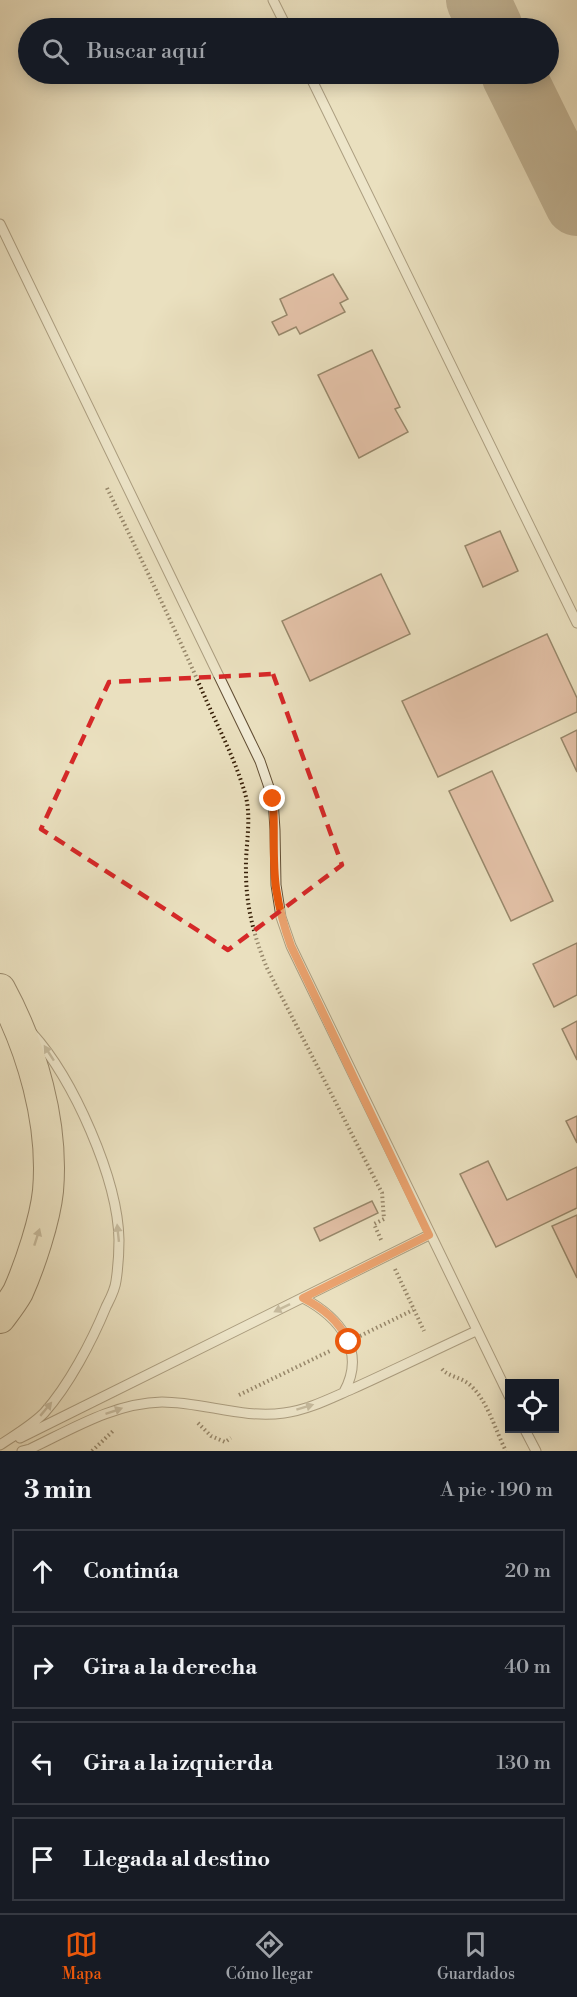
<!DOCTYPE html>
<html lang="es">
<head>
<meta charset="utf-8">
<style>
	:root { --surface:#171b24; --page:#20242c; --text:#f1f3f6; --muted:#9ea1a6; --line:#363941; --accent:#ea580c }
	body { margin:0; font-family:"Libre Bodoni",serif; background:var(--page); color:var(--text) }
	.controls { position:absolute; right:18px; bottom:18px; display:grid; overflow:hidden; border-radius:0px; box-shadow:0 3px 15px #0003 }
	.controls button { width:54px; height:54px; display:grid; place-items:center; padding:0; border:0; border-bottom:2px solid var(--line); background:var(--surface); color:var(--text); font:30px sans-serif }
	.stop { position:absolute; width:18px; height:18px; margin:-14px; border:4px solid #ea580c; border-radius:50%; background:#fff }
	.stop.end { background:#ea580c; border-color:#fff; box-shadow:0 2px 6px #0008 }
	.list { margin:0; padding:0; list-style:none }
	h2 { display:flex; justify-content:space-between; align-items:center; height:78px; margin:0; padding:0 24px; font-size:26px }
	h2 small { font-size:20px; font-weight:400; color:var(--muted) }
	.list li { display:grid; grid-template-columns:39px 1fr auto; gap:18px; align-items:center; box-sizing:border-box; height:84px; margin:0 12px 12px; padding:0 12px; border:2px solid var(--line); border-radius:0px }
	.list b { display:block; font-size:22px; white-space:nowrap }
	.list em { font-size:20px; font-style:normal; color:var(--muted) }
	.icon { flex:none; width:33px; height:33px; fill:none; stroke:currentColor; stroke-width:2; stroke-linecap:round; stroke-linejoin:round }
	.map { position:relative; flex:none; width:577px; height:1451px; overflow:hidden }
	.search { position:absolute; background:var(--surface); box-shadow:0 3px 15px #0003; left:18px; right:18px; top:18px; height:66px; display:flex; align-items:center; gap:15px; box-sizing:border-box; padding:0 21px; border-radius:33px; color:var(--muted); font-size:22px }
	.sheet { height:462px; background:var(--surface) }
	nav { display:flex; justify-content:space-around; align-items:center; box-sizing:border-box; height:84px; border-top:2px solid var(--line); background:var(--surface); font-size:16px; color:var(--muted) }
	nav a { display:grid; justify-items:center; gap:3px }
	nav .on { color:var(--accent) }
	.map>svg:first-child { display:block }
</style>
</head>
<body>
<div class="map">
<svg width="577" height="1451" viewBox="0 0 577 1451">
	<rect width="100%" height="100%" fill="#eae0bf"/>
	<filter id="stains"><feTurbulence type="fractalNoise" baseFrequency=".00333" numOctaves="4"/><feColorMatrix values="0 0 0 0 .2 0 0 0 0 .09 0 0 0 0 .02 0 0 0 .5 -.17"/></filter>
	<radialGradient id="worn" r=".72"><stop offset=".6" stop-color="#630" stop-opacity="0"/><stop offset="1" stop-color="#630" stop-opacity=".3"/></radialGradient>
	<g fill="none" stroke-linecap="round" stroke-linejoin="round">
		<!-- taxiway -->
		<path stroke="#907e62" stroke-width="64" d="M478,0L491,28
			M513,74L577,204"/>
	</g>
	<!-- building -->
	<path fill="#db9c8a" stroke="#351d05" stroke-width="1.5" d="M333,274L348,299L340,303L345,312L300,334L296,327L279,335L272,322L287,315L280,299Z
		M372,350L400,407L395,409L408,432L359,458L318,375Z
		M500,531L518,571L483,587L465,546Z
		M381,574L410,634L310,681L282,621Z
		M547,634L577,698V712L438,777L402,701Z
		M577,730V772L561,738Z
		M492,771L553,901L511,921L449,791Z
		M577,943V995L554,1007L533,964Z
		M577,1021V1060L562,1029Z
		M577,1116V1143L566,1121Z
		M488,1161L507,1200L577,1167V1208L496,1247L460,1174Z
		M372,1201L378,1213L320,1241L314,1228Z
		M577,1215V1278L552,1226Z"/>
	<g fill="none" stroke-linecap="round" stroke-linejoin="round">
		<defs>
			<path id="lane" d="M273,0L287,28
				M309,74L577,623
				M0,224L260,761L273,799L275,830L276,885L281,917L291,946L510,1398
				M303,1298C339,1317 367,1350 344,1392
				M524,1428L536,1451
				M20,1438L429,1235
				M0,1445C15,1435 31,1426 44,1413C69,1385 92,1341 106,1307C110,1299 115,1290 116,1281C118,1268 119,1253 119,1240C118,1179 73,1078 32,1033
				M22,1451L30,1449C72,1429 114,1403 162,1402C203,1402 243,1419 284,1413C308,1410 331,1398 352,1389C394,1370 435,1350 476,1331"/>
			<path id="primary" d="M0,989C32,1048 54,1123 48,1191C45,1220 30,1265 18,1292C13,1301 6,1310 0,1318"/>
		</defs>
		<!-- lane casing -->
		<use href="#lane" stroke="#624e34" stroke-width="11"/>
		<!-- primary casing -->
		<use href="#primary" stroke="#351d05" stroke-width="32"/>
		<!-- path -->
		<path stroke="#351d05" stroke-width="4" stroke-dasharray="1.5 3" stroke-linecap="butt" d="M107,488C141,559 176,630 207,702C220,731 235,760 244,790C253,817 245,844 246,872C246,906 254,937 267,968L382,1193L384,1219L374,1224L382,1242
			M395,1269L424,1331
			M360,1336L413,1310
			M442,1369C449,1377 461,1377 470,1385C488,1401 495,1430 506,1451
			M239,1395L332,1350
			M198,1423L211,1436L225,1442L231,1438
			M92,1451L113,1431"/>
		<!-- lane -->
		<use href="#lane" stroke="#f1ebd5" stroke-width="9"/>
		<!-- primary -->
		<use href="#primary" stroke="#eae0bf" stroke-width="30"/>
	</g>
	<!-- one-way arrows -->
	<defs><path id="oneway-solid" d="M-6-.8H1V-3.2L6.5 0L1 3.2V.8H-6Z" transform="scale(1.5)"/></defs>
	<g fill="#9c8e77">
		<use href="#oneway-solid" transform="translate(49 1053) rotate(-123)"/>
		<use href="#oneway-solid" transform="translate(118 1233) rotate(-96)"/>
		<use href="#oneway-solid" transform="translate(282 1308) rotate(154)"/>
		<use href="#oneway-solid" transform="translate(305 1407) rotate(-17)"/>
		<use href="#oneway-solid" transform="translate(46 1409) rotate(-50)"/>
		<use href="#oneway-solid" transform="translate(114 1411) rotate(-19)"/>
	</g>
	<use fill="#99886b" href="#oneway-solid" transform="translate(37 1237) rotate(-72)"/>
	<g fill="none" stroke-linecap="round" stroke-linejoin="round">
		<!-- route -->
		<path stroke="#ea580c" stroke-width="8" d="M273,799C275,828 272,860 276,888C279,908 284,927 291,946L429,1235L303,1298C324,1309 338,1320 349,1342"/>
	</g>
	<!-- marked area -->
	<path d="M0 0H577V1451H0ZM273,674L342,865L228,950L41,829L109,682Z" fill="#eae0bf" fill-opacity=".55" fill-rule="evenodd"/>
	<path fill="none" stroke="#d62828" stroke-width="4.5" stroke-dasharray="12 8" stroke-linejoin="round" d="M273,674L342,865L228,950L41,829L109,682Z"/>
	<rect width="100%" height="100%" filter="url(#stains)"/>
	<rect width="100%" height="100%" fill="url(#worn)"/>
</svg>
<div class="controls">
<button><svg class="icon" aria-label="locate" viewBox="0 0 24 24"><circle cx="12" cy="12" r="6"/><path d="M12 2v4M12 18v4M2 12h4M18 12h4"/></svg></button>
</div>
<div class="stop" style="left:349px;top:1342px"></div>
<div class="stop end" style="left:273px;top:799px"></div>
<div class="search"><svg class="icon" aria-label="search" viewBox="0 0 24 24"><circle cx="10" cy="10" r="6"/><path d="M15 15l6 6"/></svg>Buscar aquí</div>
</div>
<section class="sheet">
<h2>3 min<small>A pie · 190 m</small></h2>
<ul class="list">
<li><svg class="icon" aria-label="ahead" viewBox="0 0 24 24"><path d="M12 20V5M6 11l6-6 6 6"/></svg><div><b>Continúa</b></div><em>20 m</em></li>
<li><svg class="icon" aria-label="right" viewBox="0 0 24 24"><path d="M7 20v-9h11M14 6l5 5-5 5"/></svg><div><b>Gira a la derecha</b></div><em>40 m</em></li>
<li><svg class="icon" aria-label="left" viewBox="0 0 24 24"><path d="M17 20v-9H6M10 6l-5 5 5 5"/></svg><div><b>Gira a la izquierda</b></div><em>130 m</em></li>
<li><svg class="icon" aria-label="arrive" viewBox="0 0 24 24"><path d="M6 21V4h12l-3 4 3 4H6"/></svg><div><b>Llegada al destino</b></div></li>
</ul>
</section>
<nav>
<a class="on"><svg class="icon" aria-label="map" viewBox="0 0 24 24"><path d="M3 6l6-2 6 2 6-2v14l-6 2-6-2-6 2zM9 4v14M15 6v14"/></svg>Mapa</a>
<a><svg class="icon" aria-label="directions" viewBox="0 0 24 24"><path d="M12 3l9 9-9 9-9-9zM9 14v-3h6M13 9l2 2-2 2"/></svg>Cómo llegar</a>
<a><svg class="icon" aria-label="saved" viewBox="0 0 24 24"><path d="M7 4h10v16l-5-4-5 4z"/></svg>Guardados</a>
</nav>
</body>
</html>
